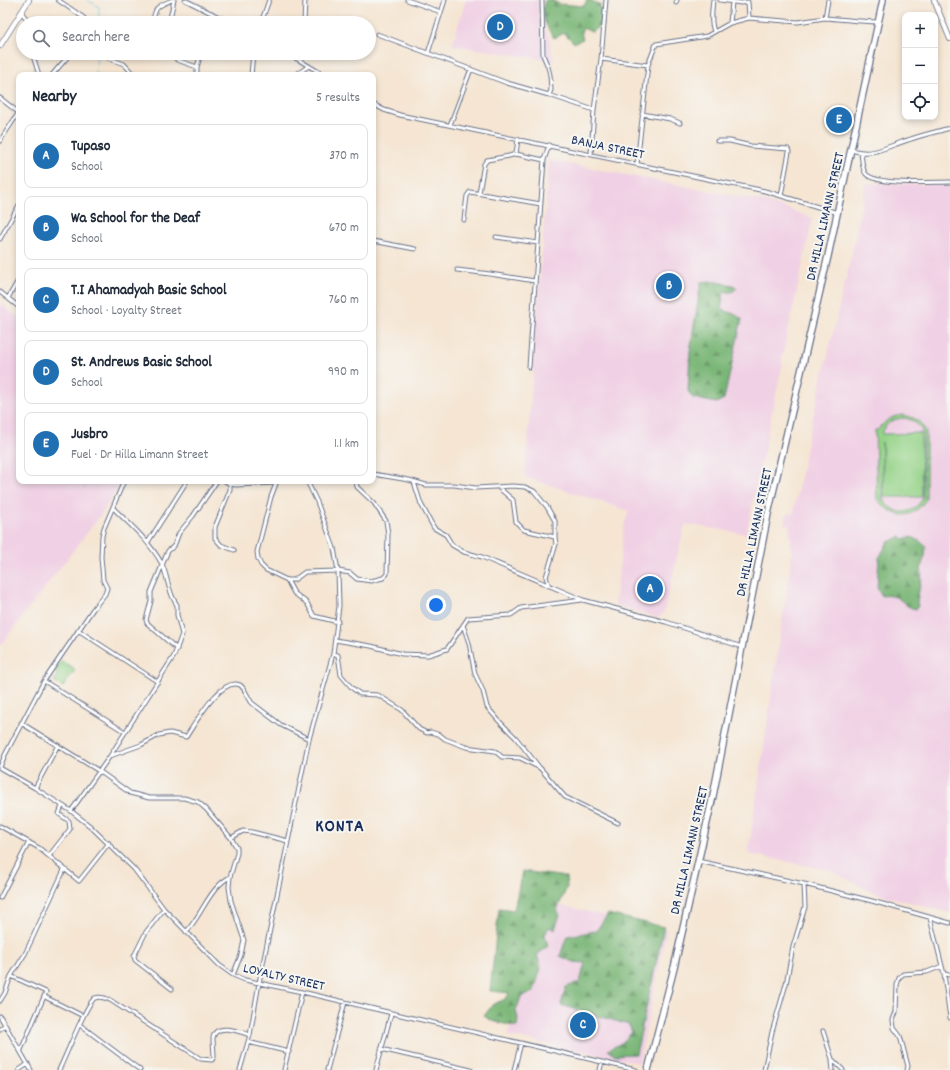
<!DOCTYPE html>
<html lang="en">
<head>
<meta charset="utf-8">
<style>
	:root { --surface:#fff; --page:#f6f6f7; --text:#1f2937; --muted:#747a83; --line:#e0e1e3; --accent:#1f6fb2 }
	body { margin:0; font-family:Dekko,sans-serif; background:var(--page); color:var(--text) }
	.controls { position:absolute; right:12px; top:12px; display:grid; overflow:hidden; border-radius:8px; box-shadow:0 2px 6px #0003 }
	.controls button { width:36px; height:36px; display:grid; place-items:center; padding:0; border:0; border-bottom:1px solid var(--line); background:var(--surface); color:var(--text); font:20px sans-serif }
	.you { position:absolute; left:436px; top:605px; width:14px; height:14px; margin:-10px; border:3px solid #fff; border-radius:50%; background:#1a73e8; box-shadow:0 0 0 6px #1a73e833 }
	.badge { display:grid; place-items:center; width:26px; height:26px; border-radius:50%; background:var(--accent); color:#fff; font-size:13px; font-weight:700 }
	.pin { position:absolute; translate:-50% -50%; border:2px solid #fff; box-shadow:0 1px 4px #0006 }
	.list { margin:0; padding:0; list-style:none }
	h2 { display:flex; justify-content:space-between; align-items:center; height:52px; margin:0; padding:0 16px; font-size:17px }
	h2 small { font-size:13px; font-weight:400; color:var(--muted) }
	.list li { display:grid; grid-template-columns:26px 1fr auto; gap:12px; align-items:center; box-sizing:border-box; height:64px; margin:0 8px 8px; padding:0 8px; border:1px solid var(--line); border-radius:8px }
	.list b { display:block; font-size:15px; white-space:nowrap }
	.list p { margin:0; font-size:13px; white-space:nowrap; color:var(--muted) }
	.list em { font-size:13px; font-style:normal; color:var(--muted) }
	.icon { flex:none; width:22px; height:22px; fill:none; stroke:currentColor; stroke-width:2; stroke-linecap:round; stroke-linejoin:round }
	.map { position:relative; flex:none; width:950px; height:1070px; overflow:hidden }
	.search { position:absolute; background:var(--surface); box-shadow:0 2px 6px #0003; left:16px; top:16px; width:360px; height:44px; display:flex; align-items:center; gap:10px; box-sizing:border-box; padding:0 14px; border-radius:22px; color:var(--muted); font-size:15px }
	.panel { position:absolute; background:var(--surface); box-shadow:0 2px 6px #0003; left:16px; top:72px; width:360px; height:412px; border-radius:8px }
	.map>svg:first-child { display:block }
</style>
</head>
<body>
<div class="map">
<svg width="950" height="1070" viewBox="0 0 950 1070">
	<defs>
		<pattern id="grass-tufts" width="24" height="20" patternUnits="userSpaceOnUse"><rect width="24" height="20" fill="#95d388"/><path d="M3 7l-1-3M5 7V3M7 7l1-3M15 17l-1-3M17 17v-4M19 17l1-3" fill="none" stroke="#80b578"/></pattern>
		<pattern id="forest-firs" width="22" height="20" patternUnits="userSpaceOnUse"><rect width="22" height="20" fill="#78b574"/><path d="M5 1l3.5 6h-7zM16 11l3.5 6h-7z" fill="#629462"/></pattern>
	</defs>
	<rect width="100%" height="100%" fill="#f6f6f2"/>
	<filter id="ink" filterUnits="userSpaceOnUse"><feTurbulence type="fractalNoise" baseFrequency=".025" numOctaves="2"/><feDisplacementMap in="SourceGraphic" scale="8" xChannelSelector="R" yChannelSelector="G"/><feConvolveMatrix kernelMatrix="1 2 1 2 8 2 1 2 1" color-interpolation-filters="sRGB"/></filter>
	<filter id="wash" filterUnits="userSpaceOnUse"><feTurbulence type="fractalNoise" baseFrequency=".012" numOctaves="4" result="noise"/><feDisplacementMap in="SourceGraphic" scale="16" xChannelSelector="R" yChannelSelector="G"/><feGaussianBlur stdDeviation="0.9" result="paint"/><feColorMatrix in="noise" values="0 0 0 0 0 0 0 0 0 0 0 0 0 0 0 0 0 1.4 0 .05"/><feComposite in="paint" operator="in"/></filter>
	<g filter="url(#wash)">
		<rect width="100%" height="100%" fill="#f5e5d2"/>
		<!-- built -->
		<path fill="#f0d0e4" d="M466,0H540L539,17L549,37L554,61L452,45Z
			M549,160L767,202L813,218L782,358V366L746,534L685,524L664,612L658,618L615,605L624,526L629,511L525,477Z
			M866,183L950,185V913L875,893L829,870L748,854L792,554L789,525L784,524L787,513L793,514L808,438L853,248Z
			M0,303L19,318V481H122L100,516L0,646Z
			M541,901L667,930L639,1063L508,1036Z"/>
		<!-- grass -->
		<path fill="url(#grass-tufts)" stroke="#588173" d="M62,661L75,670L63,687L54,681L58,675L54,672Z"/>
		<!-- forest -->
		<path fill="url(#forest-firs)" stroke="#4a7269" d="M545,0H552L559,4L584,6L587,0H590L600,5L602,25L592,32L583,28L581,32L583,39L574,43L564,33L554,38C545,25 540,15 545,0Z
			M710,281L734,285L737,288L732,292H724L721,309L734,314L742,319L724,399L716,403L693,398L688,391L690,351L701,282Z
			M900,537L904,539C913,534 919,541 926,546L925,556L921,567L922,573L917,602L918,606L916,609C901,607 903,593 882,596L877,588L879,558L888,542Z
			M522,871L566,877L567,887L557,910L560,915L555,929L549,927L545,935L548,946L537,955L541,968L534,991L521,997L516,1011L518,1018L517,1027L492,1021L484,1016C487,1012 490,1008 493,1005C499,1000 507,1001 509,993L490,991L499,908L514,910Z
			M608,914L664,927L636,1054L615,1055L608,1050L623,1042L632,1032L629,1025L561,1005L566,987L580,982L585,963L573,962L560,956L567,936L596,931Z"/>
		<!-- pitch -->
		<path fill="#95d388" stroke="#588173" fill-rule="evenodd" d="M903,415C914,417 921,421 926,432V499C911,523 893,517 877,499L875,430H878C885,421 891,416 903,415ZM903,418C913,419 918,423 923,433V498C912,517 893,516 882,498V442L884,497H922L921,433L882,434C886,423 892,419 903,418Z"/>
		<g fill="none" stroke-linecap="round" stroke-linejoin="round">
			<!-- stream -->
			<path stroke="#61c2df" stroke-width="1" d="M87,0L99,7V23
				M96,75L97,53
				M83,481L85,488"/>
		</g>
	</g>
	<g filter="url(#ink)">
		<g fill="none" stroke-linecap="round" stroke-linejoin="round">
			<defs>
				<path id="street" d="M58,0L84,18L87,23
					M185,0L231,23
					M407,0L441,12
					M542,0L543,55L548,67L550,75L551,90L549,95
					M713,0C712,10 710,22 714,31
					M828,0L825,18C843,19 860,22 878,22
					M676,3L677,0
					M21,12L30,23
					M749,18L798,22L825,18
					M152,23C156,6 156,7 172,0
					M169,23L174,0
					M209,23L212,13
					M261,23L269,0
					M304,23L305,0
					M730,23L732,2
					M377,34L507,83L549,95L594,110
					M34,53V59L39,75
					M104,53L108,58L124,64L134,75
					M172,53L177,60L197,67
					M287,53L324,75
					M428,53L445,0
					M601,59L648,65L656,44L707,36L730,23L749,18L748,2L741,3L720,0
					M299,60L300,53
					M52,75L71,53
					M197,75V67L201,53
					M251,75L253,53
					M295,75L309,66
					M0,98L19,113
					M373,104L384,110L400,115L765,191L838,213
					M642,114L670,119L680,123
					M450,125L471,69
					M0,141L19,112
					M717,141H730L751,146L788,149L789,152L781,196
					M851,150C874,157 887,146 908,140C922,135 936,132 950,128
					M861,153C862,159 862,170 866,174C878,186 932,182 950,182
					M516,154L544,160
					M591,154L594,110L601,59L606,0
					M637,164L648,65
					M479,193L484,164L487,160L509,156L516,154L518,139
					M464,220L467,196L470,192L541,204
					M496,237L538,243
					M0,239L19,205
					M373,241L415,249
					M457,270L490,274L535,281
					M0,292L19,307
					M8,298L19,279
					M529,367L544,160L549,145
					M373,474L409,480L426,485H454L476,488L513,486L525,487L534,491L547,507L555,521V537
					M225,481L230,484V490L215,527V538L221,545L234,550
					M277,481L271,497L257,552L258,559L261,565L266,570L287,580L294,593L307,603L314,616L338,622
					M414,482L421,504L434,528L446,535L452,545L464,552L482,557L583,600L666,622L742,647
					M230,484L236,485L276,483
					M499,488L513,500L516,522L524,530L555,537L556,544L546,577L549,586
					M148,542L187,481
					M287,580H294L305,572L338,571L350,573L357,579L371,581L383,578L387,574L388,534L386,521L374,503L357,487L356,481
					M463,625L469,643L475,674L483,691L487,707L499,721L516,738L539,767
					M78,630L158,682
					M335,640L371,646L402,654L428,655L447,649L468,618L511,615L521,608L582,600
					M177,649L147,623L146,620L151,601V592L168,551L174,546L179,533L193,516L217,481
					M333,654L338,655L341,675L352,688L360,694L378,695L402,710L419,729L427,733L431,732L440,735L445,739L466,747L495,751L502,757L520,758L540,768L565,797L618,823
					M44,681L125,732
					M21,723L99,771L130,793L149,798H184L198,802L206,809L231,838L237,848V853L230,877L229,887L231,901L244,940L241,955L233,975
					M110,756L141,745L159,735L170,733L186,737C195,724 221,676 240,685C245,688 248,698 252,703L281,725L309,739
					M0,767L5,755L44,681L93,609L105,594L107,588L103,580L101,557L102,536L104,528L124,481
					M0,768L35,788L71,811L90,826L134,869L164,909L177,922L219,965L233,975L245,980L302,992L636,1070
					M35,788L58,745
					M71,811L110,756L174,656L182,634L177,615V605C168,593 168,577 162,564C150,542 131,525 113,508
					M0,826L39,848L79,881L109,843
					M231,838L243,831L252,832L288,841
					M49,856L70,829L69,821L59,814L62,806
					M698,861L804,884L872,901L950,923
					M0,898L29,842
					M164,909L146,932L134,956L135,960L172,989
					M930,918L944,974L950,1018
					M186,932C202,915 209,888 230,877
					M944,974L950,975
					M11,976L25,954L64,870
					M45,997L83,1016
					M0,1001L5,993L11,976L46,992L21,1050
					M0,1016L31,1070
					M80,1025L140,1070
					M0,1029L5,1025
					M823,1031L832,1059L843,1070
					M248,1042L289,1052
					M381,1049L471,1070
					M832,1061L833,1070
					M19,1070L28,1064
					M59,1070C65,1058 87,1002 95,998C100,996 106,998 110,1000L201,1059L212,1060L214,1057C214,1051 213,1044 213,1038C215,1022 241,1032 250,1035
					M240,1070L250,1035L259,983L309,739L333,654L339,606L338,571L334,548L317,502L307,481
					M284,1070L302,992
					M327,1070L345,1002
					M376,1070L391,1014
					M514,1070L521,1043
					M600,1070L602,1062
					M764,1070L772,1032L786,984L793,947L805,907L804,884
					M907,1070L908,1066L900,1036L894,1028L893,1020L896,1012L897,985L899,978L903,974L927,972L942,966"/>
				<path id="secondary" d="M934,0L950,39
					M0,46L29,0"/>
				<path id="highway" d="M648,1070L674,968L713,796L768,514L828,256L883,0"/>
			</defs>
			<!-- street casing -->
			<use href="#street" stroke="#676f87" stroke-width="5"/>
			<!-- secondary casing -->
			<use href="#secondary" stroke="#676f87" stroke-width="6"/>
			<!-- highway casing -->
			<use href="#highway" stroke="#676f87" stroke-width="8"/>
			<!-- street -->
			<use href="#street" stroke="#fff" stroke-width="3"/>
			<!-- secondary -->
			<use href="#secondary" stroke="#fff" stroke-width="4.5"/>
			<!-- highway -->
			<use href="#highway" stroke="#fff" stroke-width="5.5"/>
		</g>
	</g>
	<g text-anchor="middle" stroke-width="4" stroke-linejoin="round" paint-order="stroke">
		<!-- street labels -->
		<g font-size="14" fill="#1b2f5e" stroke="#f6f6f2">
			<text transform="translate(608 146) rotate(12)" y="5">BANJA STREET</text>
			<text transform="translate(824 216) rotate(-77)" y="5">DR HILLA LIMANN STREET</text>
			<text transform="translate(753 532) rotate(-78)" y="5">DR HILLA LIMANN STREET</text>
			<text transform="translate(688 850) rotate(-77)" y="5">DR HILLA LIMANN STREET</text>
			<text transform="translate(284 976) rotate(13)" y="5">LOYALTY STREET</text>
		</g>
		<!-- district labels -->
		<g font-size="18" font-weight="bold" letter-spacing="1" fill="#1b2f5e" stroke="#f6f6f2">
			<text x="340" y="831">KONTA</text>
		</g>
	</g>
</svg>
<div class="controls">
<button>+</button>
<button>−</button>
<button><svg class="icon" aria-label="locate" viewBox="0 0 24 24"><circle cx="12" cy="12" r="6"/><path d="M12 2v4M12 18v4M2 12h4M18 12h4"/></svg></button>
</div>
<div class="you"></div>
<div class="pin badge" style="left:650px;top:589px">A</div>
<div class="pin badge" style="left:669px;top:286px">B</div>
<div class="pin badge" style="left:583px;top:1025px">C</div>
<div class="pin badge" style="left:500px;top:27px">D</div>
<div class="pin badge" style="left:839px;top:120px">E</div>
<div class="search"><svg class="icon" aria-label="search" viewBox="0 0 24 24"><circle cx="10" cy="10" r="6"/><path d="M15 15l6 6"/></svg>Search here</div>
<section class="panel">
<h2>Nearby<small>5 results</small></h2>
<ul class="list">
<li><span class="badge">A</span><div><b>Tupaso</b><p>School</p></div><em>370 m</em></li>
<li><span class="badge">B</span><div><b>Wa School for the Deaf</b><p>School</p></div><em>670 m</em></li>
<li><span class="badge">C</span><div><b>T.I Ahamadyah Basic School</b><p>School · Loyalty Street</p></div><em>760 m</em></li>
<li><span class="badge">D</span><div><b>St. Andrews Basic School</b><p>School</p></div><em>990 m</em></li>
<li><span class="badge">E</span><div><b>Jusbro</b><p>Fuel · Dr Hilla Limann Street</p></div><em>1.1 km</em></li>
</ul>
</section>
</div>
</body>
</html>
